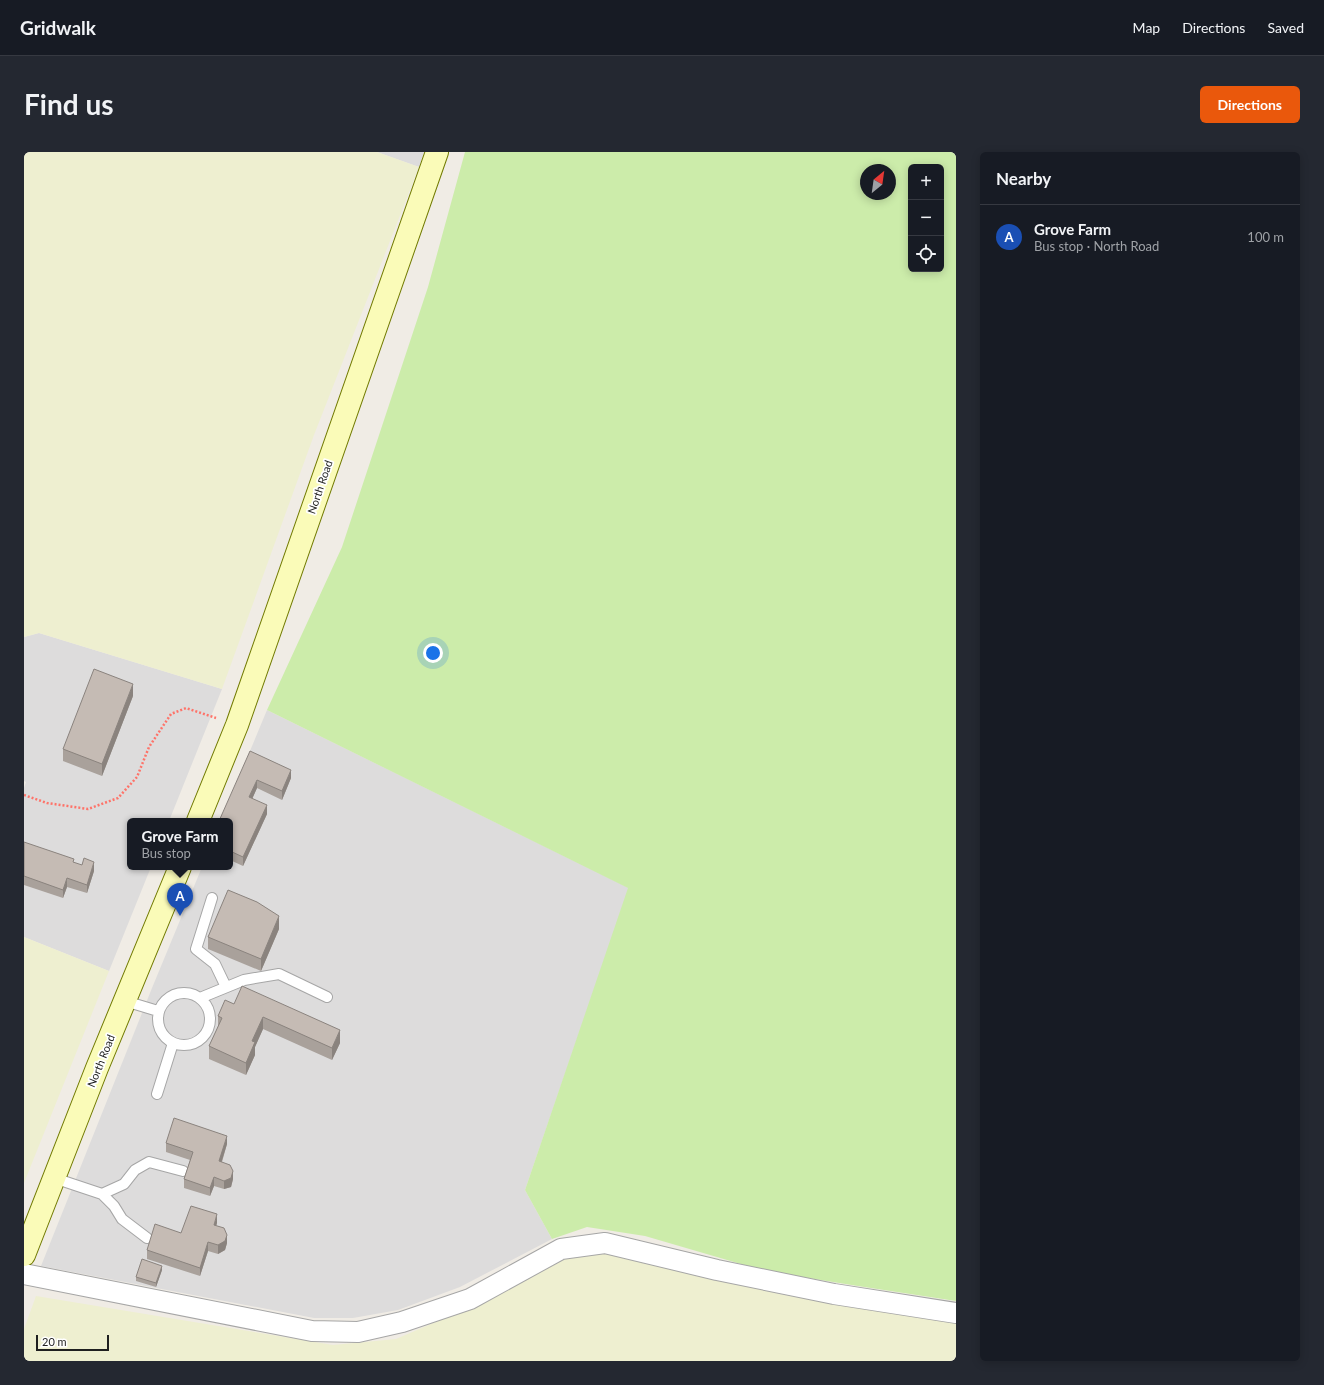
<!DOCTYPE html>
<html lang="en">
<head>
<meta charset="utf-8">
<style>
	:root { --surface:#171b24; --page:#242831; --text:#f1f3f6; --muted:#9ea1a6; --line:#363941; --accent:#ea580c }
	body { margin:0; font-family:Lato,sans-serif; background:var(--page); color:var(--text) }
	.controls { position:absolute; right:12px; top:12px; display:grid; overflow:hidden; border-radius:6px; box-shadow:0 2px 10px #0003 }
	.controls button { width:36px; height:36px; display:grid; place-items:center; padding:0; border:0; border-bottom:1px solid var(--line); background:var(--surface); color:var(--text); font:20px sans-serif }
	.compass { position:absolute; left:836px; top:12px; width:36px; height:36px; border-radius:50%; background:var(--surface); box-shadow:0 2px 10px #0003; rotate:29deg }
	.scale { position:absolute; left:12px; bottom:10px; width:73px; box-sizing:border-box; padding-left:4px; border:2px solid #1f1f1f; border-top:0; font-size:11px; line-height:14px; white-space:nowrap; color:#1f1f1f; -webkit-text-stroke:3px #fff; paint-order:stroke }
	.you { position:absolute; left:409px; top:501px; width:14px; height:14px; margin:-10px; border:3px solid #fff; border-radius:50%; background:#1a73e8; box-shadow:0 0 0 6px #1a73e833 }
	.badge { display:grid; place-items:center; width:26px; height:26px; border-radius:50%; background:var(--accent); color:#fff; font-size:13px; font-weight:700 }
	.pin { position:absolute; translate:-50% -33px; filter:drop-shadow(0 1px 2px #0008) }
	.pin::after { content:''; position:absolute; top:21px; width:14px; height:12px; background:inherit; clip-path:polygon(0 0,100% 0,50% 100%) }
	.popup { position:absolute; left:103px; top:666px; width:106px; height:52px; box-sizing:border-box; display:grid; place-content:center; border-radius:6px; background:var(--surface); filter:drop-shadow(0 1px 3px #0005); font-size:13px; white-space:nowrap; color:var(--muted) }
	.popup b { font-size:15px; color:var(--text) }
	.popup::after { content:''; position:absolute; left:50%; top:100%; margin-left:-8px; border:8px solid transparent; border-top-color:var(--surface) }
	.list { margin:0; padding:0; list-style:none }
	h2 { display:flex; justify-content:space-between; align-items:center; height:52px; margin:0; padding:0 16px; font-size:17px }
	h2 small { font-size:13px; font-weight:400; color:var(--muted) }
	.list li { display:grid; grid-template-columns:26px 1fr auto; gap:12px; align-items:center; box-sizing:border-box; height:64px; padding:0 16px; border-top:1px solid var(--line) }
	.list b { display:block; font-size:15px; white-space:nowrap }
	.list p { margin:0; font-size:13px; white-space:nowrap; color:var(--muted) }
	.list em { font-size:13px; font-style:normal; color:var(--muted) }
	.icon { flex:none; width:22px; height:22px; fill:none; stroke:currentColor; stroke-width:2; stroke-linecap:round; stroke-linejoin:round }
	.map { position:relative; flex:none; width:932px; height:1209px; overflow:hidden; border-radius:6px }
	header { display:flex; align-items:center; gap:24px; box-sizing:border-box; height:56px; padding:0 20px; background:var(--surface); border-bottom:1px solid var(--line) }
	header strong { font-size:19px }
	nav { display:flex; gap:22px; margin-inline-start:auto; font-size:14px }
	.intro { display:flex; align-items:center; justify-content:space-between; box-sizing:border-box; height:96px; padding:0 24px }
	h1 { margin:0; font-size:28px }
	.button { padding:10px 18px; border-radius:6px; background:var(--accent); color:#fff; font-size:14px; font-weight:700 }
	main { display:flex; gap:24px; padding:0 24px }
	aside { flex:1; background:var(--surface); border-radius:6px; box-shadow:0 2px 10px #0003 }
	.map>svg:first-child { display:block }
</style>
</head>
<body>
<header>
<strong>Gridwalk</strong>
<nav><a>Map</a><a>Directions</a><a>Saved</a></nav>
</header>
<div class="intro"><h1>Find us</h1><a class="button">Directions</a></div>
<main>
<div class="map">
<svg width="932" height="1209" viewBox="0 0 932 1209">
	<rect width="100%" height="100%" fill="#f0ece5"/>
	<!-- residential -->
	<path fill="#dddcdc" d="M353,0H400L395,15Z
		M15,481L198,537L145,669H106V715H127L85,819L0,785V636L2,630L0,629V485Z
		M243,558L605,736L501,1038L528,1087L436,1135L374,1158L329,1166H290L17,1114L128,836L178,715H206V669H197Z"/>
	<!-- farmland -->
	<path fill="#eeefd0" d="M0,0H353L395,15L290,283L198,537L15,481L0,485Z
		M0,785L85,819L0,1031Z
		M581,1100L662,1118L756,1142L879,1163L932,1171V1209H0V1177L12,1144L309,1193L372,1187L458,1150L537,1106Z"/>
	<!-- grass -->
	<path fill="#ccecaa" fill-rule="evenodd" d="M441,0H932V1149L834,1134L741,1119L621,1084L563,1075L528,1087L501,1038L604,736L243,558L318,395L404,135ZM887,15H917V117H887ZM842,18H866V42H842Z"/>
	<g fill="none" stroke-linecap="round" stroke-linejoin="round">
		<defs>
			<path id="service" d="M188,746L172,797L191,812L202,835
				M134 867a26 26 0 1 1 52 0a26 26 0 1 1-52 0Z
				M176,846L220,828L255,822L303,845
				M101,849L134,859
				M133,942L149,891
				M30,1026L78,1042L100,1032L111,1018L125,1010L159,1019
				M78,1042L90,1054L98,1067L123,1086"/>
			<path id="minor" d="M0,1122L288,1179L334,1180L378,1170L446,1147L537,1097L581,1091L693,1118L810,1142L932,1161"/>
			<path id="secondary" d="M174,669L213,573L413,0
				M0,1103L73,916L156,715"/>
		</defs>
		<!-- service casing -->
		<use href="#service" stroke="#a6a6a6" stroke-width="12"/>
		<!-- minor casing -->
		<use href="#minor" stroke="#a6a6a6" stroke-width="22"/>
		<!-- secondary casing -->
		<use href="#secondary" stroke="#727b02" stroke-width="24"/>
		<!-- path -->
		<path stroke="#fe7369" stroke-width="2.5" stroke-dasharray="2 2" stroke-linecap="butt" d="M0,643L23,651L64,657L94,646L113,625L125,595L147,562L162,556L192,566"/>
		<!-- service -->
		<use href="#service" stroke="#fff" stroke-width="10"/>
		<!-- minor -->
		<use href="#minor" stroke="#fff" stroke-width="20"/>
		<!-- secondary -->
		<use href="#secondary" stroke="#fafbb8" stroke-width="22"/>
	</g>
	<!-- wall -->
	<path fill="#a9a19b" d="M109,544L78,624L39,609V597Z
		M226,599L267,626L258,648L233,636L228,647L243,662L219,714L206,708V669Z
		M0,690L70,719L63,741L43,735L39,746L0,733Z
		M255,777L237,819L184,797V785Z
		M210,852L316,891L308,908L239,877L231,895V903L222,923L185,907V894L194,875V864Z
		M142,991L203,992L198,1010L209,1027L207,1035L200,1037L190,1034L186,1044L160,1036V1027L166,1008L142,1000Z
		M193,1071L192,1074L203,1091L201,1098L194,1102L184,1099L176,1124L123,1107V1098L157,1081Z
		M138,1118L132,1135L112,1129V1125Z"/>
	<!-- shaded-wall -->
	<path fill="#8a837e" d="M109,532V544L78,624V612Z
		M267,618V626L258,648V639Z
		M233,628V636L225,654V645Z
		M243,653V662L219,714V705Z
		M70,710V719L63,741V733Z
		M43,726V735L39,746V738Z
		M255,764V777L237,819V807Z
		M239,865V877L231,895V903L222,923V911L228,889Z
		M316,878V891L308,908V896Z
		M203,984V992L195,1018V1009Z
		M209,1019V1027L207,1035L200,1037V1029Z
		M190,1025V1034L186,1044V1036Z
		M193,1062V1071L190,1081V1073Z
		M203,1083V1091L201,1098L194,1102V1093Z
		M184,1090V1099L176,1124V1116Z
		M138,1114V1118L132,1135V1131Z"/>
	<!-- building -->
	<path fill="#c5bbb4" stroke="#8a837e" d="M70,517L109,532L78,612L39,597Z
		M226,599L267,618L258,639L233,628L225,645L243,653L219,705L206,699V669H195Z
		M0,690L50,707L49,710L58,713L60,706L70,710L63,733L43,726L39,738L0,724Z
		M204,738L233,750L255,764L237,807L184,785Z
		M218,834L316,878L308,896L239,865L228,889L231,890L222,911L185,894L198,866L194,864L201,848L210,852Z
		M150,966L203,984L195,1009L206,1013L209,1019L207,1026L200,1029L190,1025L186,1036L160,1027L169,1000L142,991Z
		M167,1054L193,1062L190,1073L200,1076L203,1083L201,1089L194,1093L184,1090L176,1116L123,1098L131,1072L157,1081Z
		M118,1107L138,1114L132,1131L112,1125Z"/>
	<g text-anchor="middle" stroke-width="3.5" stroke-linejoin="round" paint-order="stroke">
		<!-- street labels -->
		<g font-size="11" fill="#1f1f1f" stroke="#fff">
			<text transform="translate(296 335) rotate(-71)" y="4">North Road</text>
			<text transform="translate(77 909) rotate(-68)" y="4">North Road</text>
		</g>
	</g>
</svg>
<div class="controls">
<button>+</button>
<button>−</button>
<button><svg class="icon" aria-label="locate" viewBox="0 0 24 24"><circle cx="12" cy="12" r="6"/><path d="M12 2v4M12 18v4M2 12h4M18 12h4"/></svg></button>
</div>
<svg class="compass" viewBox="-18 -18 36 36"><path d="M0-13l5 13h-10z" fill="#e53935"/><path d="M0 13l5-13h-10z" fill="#9ea1a6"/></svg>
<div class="scale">20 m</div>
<div class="you"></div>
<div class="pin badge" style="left:156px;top:764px;background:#1a4fb4">A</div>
<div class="popup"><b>Grove Farm</b>Bus stop</div>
</div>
<aside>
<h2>Nearby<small></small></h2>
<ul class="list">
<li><span class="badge" style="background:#1a4fb4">A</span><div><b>Grove Farm</b><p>Bus stop · North Road</p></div><em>100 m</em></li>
</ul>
</aside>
</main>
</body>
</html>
